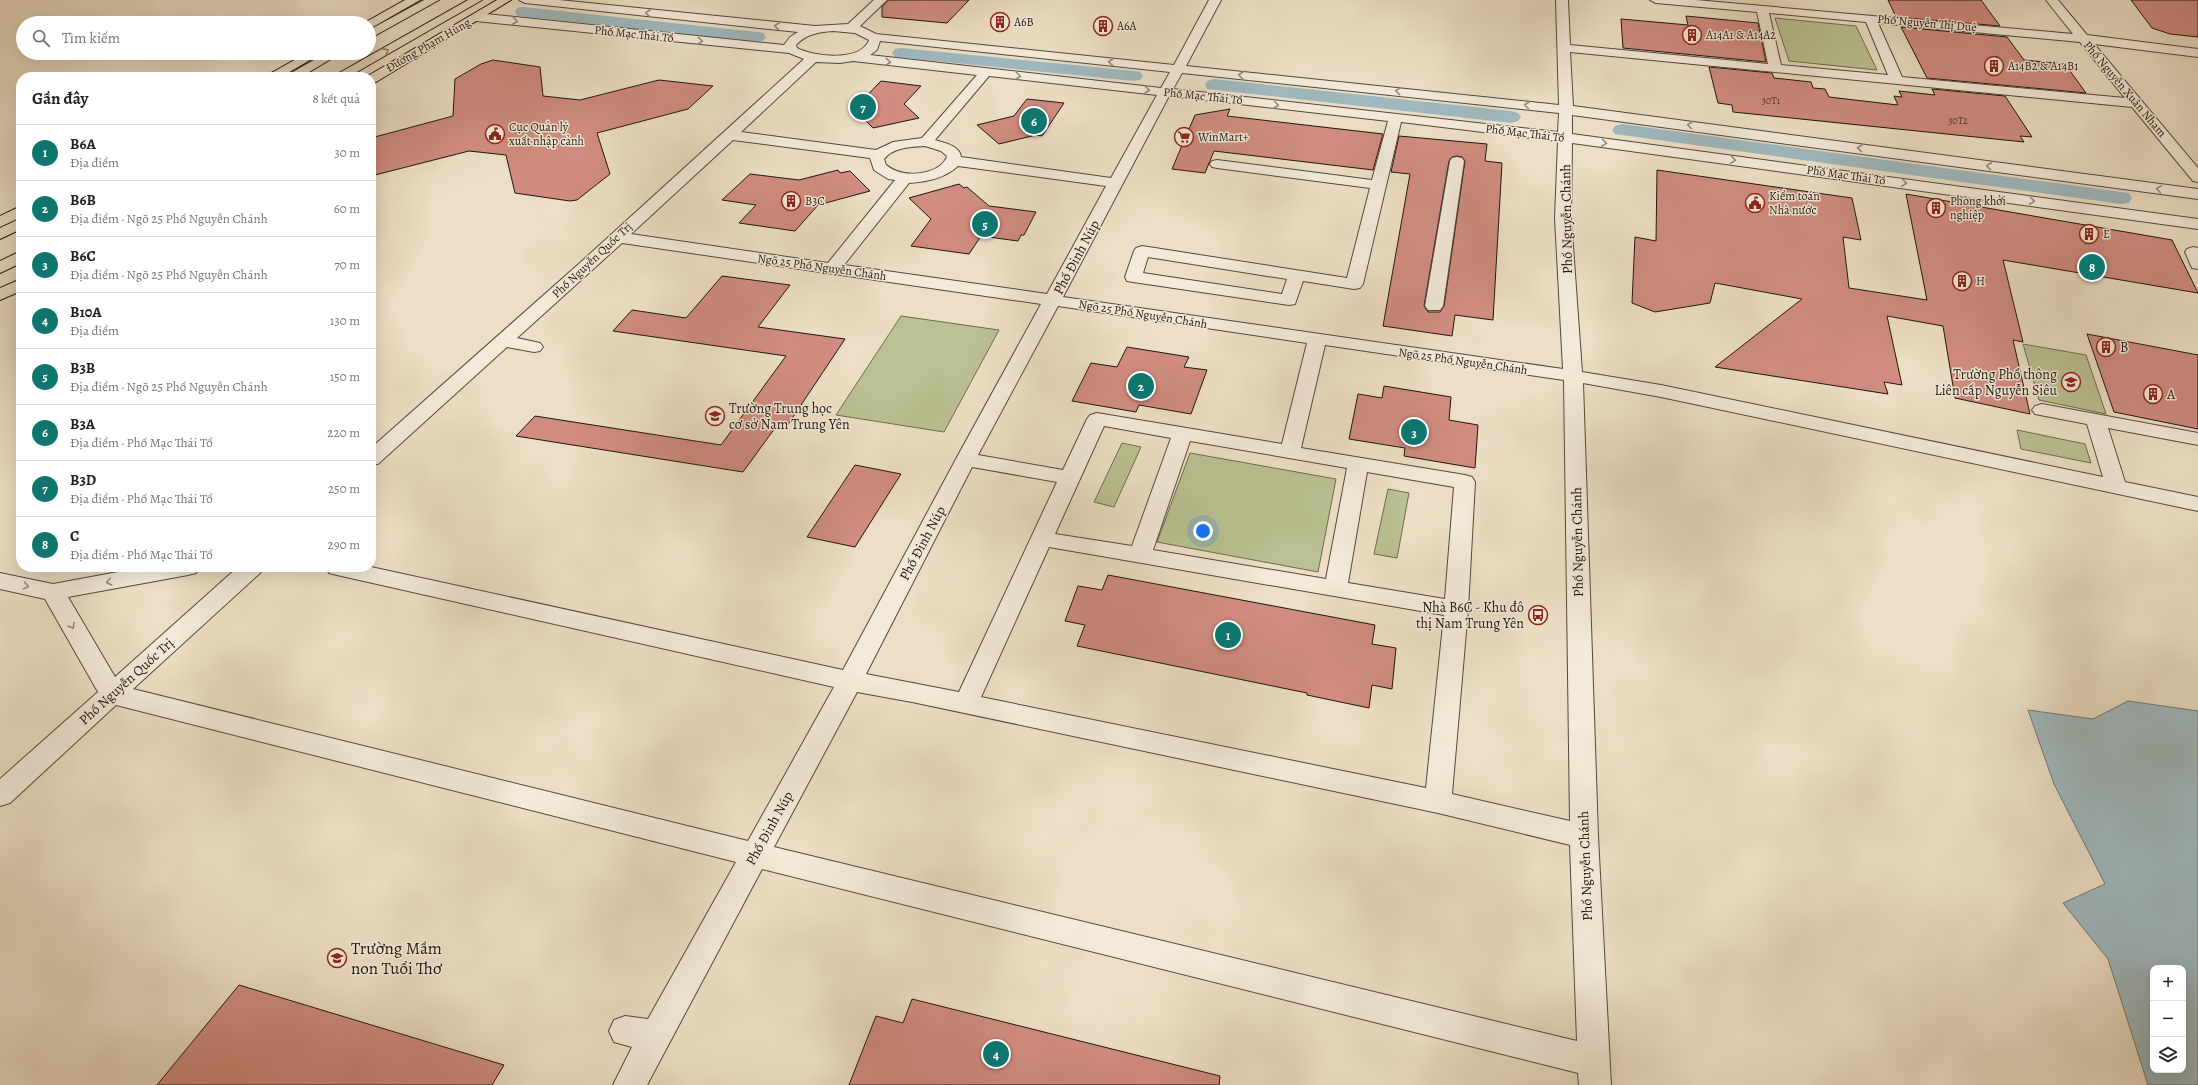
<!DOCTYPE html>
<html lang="vi">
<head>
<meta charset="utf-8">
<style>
	:root { --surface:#fff; --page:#f2f2f2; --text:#222; --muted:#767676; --line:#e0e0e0; --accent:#0f766e }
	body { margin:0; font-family:Alegreya,serif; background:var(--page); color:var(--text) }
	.controls { position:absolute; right:12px; bottom:12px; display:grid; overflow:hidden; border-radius:8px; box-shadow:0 4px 16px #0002 }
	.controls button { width:36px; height:36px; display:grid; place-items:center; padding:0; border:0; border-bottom:1px solid var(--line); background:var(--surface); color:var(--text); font:20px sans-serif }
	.you { position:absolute; left:1203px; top:531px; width:14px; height:14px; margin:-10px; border:3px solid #fff; border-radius:50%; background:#1a73e8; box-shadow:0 0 0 6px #1a73e833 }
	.badge { display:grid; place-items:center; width:26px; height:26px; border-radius:50%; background:var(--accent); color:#fff; font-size:13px; font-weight:700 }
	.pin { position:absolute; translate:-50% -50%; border:2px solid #fff; box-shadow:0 1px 4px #0006 }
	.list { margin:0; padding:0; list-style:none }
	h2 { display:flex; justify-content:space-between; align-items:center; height:52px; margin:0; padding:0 16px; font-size:17px }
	h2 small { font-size:13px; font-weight:400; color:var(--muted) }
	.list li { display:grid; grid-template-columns:26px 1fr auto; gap:12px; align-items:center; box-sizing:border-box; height:56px; padding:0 16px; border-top:1px solid var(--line) }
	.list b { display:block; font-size:15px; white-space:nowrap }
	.list p { margin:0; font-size:13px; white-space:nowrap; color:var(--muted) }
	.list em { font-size:13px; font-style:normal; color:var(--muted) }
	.icon { flex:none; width:22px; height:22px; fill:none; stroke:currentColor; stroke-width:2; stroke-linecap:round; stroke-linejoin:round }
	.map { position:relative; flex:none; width:2198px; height:1085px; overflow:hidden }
	.search { position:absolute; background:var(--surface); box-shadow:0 4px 16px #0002; left:16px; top:16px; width:360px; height:44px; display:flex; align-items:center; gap:10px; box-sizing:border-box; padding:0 14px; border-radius:22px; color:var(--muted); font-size:15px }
	.panel { position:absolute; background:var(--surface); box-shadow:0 4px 16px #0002; left:16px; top:72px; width:360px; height:500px; border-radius:16px }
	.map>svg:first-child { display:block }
</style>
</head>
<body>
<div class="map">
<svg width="2198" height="1085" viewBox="0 0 2198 1085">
	<rect width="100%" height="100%" fill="#ecdfc5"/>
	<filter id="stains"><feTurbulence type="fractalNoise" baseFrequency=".005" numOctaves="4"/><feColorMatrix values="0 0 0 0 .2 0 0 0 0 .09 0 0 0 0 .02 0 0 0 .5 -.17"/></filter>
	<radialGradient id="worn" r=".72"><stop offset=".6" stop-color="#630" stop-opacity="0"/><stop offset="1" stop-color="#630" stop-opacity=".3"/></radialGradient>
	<!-- green -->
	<path fill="#bac192" stroke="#6d6b50" d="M1775,18L1856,26L1877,70L1789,61Z
		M901,316L999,330L944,432L836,415Z
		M2023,344L2086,355L2106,414L2039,400Z
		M2017,430L2085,444L2091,463L2021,449Z
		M1122,443L1141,447L1114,507L1094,502Z
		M1190,453L1336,479L1318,572L1157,542Z
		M1388,489L1409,493L1397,558L1374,554Z"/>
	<!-- water -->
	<path fill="#9fb9c0" stroke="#6c7779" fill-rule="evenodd" d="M2128,701L2198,711V1085H2148L2108,959L2063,903L2105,884L2054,784L2028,710L2093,719ZM2153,968H2183V1070H2153Z"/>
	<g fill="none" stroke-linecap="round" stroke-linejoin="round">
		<!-- canal -->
		<path fill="#9fb9c0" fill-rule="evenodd" d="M523,7L757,32L763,33L766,37L763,41L757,42L517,16L515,12L517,8Z
			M901,48L1134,71L1140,72L1143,76L1140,80L1134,81L895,57L892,53L895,49Z
			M1214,79L1511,111L1518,113L1521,117L1518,121L1511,123L1207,89L1205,85L1207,81Z
			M1622,124L2121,192L2129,193L2132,198L2129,203L2121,204L1615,134L1612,130L1615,126Z"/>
	</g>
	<!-- building -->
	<path fill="#d08c80" stroke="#20150f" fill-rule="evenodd" d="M888,0H969L947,23L882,17V7Z
		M1888,0H1981L2000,26L1896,17Z
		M2131,0H2198V37L2170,34L2152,28Z
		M1686,16L1758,23L1766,62L1623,48L1621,19L1688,25Z
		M1901,27L2007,37L2024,60L2065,64L2086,93L1927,78Z
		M493,60L540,67L543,96L580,100L659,80L713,86L688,109L597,133L610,174L577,200L570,201L515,193L506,155L469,151L371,176V138L453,116L455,79L481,64Z
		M1709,67L1772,73L1774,78L1811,82L1813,88L1825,89L1829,97L1898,105L1894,96L1902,97L1899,91L1935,95L1932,89L2005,96L2032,137L2020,136L2024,142L1733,112L1732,105L1718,103Z
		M881,81L921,86L904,104L919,118L873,128L854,109Z
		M1027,99L1064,103L1042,136L1036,135L999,144L977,125L1014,116Z
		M1230,109L1227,116L1383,134L1373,170L1214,151L1205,173L1172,169L1195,115Z
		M1399,136L1487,144L1485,161L1502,163L1493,320L1455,315L1452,336L1383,326L1410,174L1391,172ZM1457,156L1462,157L1465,161L1444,306L1440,312H1428L1424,306L1449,161L1452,157Z
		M838,170L840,173L850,171L870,191L818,205L795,231L739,223L756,205L722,200L750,174L799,180Z
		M1657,170L1852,198L1861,240L1843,237L1849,288L1927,300L1906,194L2172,240L2198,293L2003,260L2023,342L2013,340L2030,414L1955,398L1943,326L1887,316L1902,385L1884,382L1888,394L1715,367L1802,299L1715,283L1710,303L1655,312L1632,303L1635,237L1656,241Z
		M959,184L964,188L967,187L989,206L1036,212L1024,235H1021L1018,241L981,236L969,254L911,246L931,219L909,198Z
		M722,276L790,285L758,327L845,339L785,429L775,428L743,472L516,436L535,416L721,445L786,356L613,331L632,310L686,318Z
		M2087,334L2198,355V429L2114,412Z
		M1127,347L1189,357L1184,367L1207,370L1191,414L1139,405L1136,412L1072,401L1091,363L1117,367Z
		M1384,386L1451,397L1449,420L1478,425L1475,468L1404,456L1405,448L1349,439L1358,394L1382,398Z
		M855,465L901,474L855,547L807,537Z
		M1108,575L1375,625L1372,644L1396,648L1392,689L1372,685L1369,708L1307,695V693L1077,646L1085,625L1065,621L1078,586L1102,590Z
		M239,985L504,1065L492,1085H157Z
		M912,999L1220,1076L1219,1085H849L876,1016L903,1023Z"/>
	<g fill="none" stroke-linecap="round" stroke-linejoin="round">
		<defs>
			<path id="minor" d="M519,0H559L815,26L848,24L874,0H887L860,26L876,34L1174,65L1209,0H1221L1186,66L1559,105L1556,0H1568L1570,45L1768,64L1757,12L1656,3L1650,0H1696L2073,34L2046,0H2058L2087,35L2198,49V57L2094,44L2198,168V182L2193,181L2132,107L1570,52L1573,106L2198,189V199L1572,115V134L2198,219V229L1572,143L1571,218L1582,372L1661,385L2103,477L2087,424L2035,414L2032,410L2035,406L2042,404L2198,433V445L2108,428L2125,482L2198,497V511L1661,397L1583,383L1598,836L1611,1085H1579L1578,1073L762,869L647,1085H613L632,1047L614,1042L609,1031L614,1020L625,1016L648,1019L736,862L116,705L10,803L0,806V779L98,692L45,599L0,589V573L53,584L145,567H199L196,573L188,575L68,597L115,677L238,567H263L260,573L133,689L748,841L834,687L337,575L329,573L326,567H371L843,670L956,459L1041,304L622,243L517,338L540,343L543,347L540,351L534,352L507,347L378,464L371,465V448L581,262L804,59L789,53L476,21L470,17L476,13L784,45L790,37L798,32L525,3ZM1769,13L1866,22L1888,75L1781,65ZM1878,23L2080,42L2125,98L1902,77ZM833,31L855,33L869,40C861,62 814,57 797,48L796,45C806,34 819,32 833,31ZM880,41L1170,72L1161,88L870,55L877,50ZM853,61L977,75L922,138L893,142L876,150L741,132L816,62L840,63ZM1182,73L1559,113L1558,132L1173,89ZM989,76L1157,95L1111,178L961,157C960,146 945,143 935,140ZM1169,96L1388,121L1372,180L1217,160L1212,161L1210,164L1212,167L1217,168L1370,188L1347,278L1142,246L1136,248L1134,251L1125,277L1127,281L1133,282L1289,305L1295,304L1303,281L1354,289L1360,288L1363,284L1401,122L1558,141L1555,218L1563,369L1063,297ZM733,140L870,158L874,170L888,179L895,180L828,263L631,234ZM925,146L941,151L947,156C942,173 911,177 897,171C893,170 889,167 886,165L884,159C894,147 911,147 925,146ZM958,166L1106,186L1047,294L844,265L909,183C927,182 945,178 958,166ZM1148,257L1287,279L1282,294L1143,273ZM1058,306L1307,343L1282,444L1097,413L1090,415L1087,419L1063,470L978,455ZM1325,345L1564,380L1570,821L1452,794L1468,609L1475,482L1472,477L1465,475L1301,448ZM1104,426L1171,438L1132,546L1055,534ZM1190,441L1347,468L1326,579L1153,550ZM972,467L1057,482L959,692L866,674ZM1367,472L1454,487L1445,599L1348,583ZM1049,547L1444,615L1426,788L981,697ZM857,692L912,702L1438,813L1570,845L1577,1041L774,847Z
				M1457,157L1462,158L1464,161L1443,306L1440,310H1428L1425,306L1450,161L1452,158Z
				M2193,247L2198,248V269L2192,268L2185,252L2187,249Z"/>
			<path id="major" d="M405,0H420L373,27L369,28V23H364Z
				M497,0H511L376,82L371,83V77H366Z
				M307,53H322L281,77H264Z
				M21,206V217L0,227V216Z
				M21,279V291L0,300V288Z"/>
			<path id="highway" d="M424,0H439L369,39V30Z
				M468,0H482L348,77H332Z
				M326,53H341L301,77H284Z
				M21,218V229L0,239V228Z
				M21,251V263L0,273V261Z"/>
		</defs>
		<!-- minor casing -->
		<use href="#minor" stroke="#53483c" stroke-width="2"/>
		<!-- major casing -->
		<use href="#major" stroke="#20150f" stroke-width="2"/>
		<!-- highway casing -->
		<use href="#highway" stroke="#20150f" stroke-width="2"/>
		<!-- minor -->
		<use href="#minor" fill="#f3ead9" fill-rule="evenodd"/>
		<!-- major -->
		<use href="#major" fill="#ecdfc5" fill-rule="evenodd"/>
		<!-- highway -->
		<use href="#highway" fill="#ecdfc5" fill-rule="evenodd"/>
	</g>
	<!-- one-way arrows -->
	<defs><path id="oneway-chevron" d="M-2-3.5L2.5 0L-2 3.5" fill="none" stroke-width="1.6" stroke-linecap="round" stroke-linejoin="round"/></defs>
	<g stroke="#948a7e">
		<use href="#oneway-chevron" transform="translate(648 13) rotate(-174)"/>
		<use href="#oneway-chevron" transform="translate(515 21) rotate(6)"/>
		<use href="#oneway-chevron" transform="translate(777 26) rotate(-174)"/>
		<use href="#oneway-chevron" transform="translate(700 41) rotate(6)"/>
		<use href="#oneway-chevron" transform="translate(888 62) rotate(6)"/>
		<use href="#oneway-chevron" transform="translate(1111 62) rotate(-174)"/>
		<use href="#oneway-chevron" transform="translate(1241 75) rotate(-174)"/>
		<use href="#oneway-chevron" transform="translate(1018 76) rotate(6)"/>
		<use href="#oneway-chevron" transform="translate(1147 90) rotate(6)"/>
		<use href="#oneway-chevron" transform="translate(1398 91) rotate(-174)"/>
		<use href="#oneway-chevron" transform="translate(1276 105) rotate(7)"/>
		<use href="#oneway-chevron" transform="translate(1527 105) rotate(-173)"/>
		<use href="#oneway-chevron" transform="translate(1690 125) rotate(-172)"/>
		<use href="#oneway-chevron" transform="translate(1604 143) rotate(8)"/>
		<use href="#oneway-chevron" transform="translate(1860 148) rotate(-172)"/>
		<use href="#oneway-chevron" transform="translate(1733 160) rotate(8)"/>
		<use href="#oneway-chevron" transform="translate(1989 166) rotate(-172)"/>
		<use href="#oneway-chevron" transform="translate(1904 183) rotate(8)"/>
		<use href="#oneway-chevron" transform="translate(2159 189) rotate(-172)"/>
		<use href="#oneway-chevron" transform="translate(2032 201) rotate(8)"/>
		<use href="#oneway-chevron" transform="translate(109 582) rotate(169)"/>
		<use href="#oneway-chevron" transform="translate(26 586) rotate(12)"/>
		<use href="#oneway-chevron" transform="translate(72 626) rotate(60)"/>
	</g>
	<use stroke="#908473" href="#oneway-chevron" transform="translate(386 51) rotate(-29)"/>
	<!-- icons -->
	<defs>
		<symbol id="building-ring" viewBox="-11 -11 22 22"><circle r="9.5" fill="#f3ead9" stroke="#8f2418" stroke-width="1.5"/><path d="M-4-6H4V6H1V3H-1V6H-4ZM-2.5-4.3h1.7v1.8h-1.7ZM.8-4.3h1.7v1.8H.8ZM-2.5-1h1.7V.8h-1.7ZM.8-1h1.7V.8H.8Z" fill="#8f2418"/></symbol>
		<symbol id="civic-ring" viewBox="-11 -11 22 22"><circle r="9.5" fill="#f3ead9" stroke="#8f2418" stroke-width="1.5"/><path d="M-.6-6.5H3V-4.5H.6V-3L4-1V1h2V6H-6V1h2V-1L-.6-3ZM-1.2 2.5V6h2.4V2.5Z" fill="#8f2418"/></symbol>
		<symbol id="supermarket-ring" viewBox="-11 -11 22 22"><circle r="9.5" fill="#f3ead9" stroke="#8f2418" stroke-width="1.5"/><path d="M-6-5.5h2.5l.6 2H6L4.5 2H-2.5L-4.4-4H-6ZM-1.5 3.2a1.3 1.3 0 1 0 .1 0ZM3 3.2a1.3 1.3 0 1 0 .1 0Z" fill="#8f2418"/></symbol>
		<symbol id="school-ring" viewBox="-11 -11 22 22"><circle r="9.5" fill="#f3ead9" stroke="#8f2418" stroke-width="1.5"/><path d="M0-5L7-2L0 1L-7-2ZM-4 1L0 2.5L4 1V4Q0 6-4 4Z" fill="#8f2418"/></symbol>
		<symbol id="bus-ring" viewBox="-11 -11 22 22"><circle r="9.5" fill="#f3ead9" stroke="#8f2418" stroke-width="1.5"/><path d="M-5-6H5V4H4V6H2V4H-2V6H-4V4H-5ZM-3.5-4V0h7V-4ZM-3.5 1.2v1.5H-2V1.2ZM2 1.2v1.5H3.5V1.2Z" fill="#8f2418"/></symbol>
	</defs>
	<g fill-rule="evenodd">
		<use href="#building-ring" x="989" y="11" width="22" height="22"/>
		<use href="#building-ring" x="1092" y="15" width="22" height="22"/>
		<use href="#building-ring" x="1681" y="24" width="22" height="22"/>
		<use href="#building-ring" x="1983" y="55" width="22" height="22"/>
		<use href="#civic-ring" x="484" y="123" width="22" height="22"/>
		<use href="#supermarket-ring" x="1173" y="126" width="22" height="22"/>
		<use href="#building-ring" x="780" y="190" width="22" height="22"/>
		<use href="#civic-ring" x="1744" y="192" width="22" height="22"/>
		<use href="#building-ring" x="1925" y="197" width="22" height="22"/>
		<use href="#building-ring" x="2078" y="223" width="22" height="22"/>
		<use href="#building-ring" x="1951" y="270" width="22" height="22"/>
		<use href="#building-ring" x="2095" y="336" width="22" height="22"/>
		<use href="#school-ring" x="2060" y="371" width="22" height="22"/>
		<use href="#building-ring" x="2142" y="383" width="22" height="22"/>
		<use href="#school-ring" x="704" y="405" width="22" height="22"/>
		<use href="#bus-ring" x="1527" y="604" width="22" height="22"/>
		<use href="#school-ring" x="326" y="947" width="22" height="22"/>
	</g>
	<g text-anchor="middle" stroke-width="3" stroke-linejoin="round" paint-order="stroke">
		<!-- far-number labels -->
		<g font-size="10" fill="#4c332b">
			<text x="1771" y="104">30T1</text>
			<text x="1958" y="124">30T2</text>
		</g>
		<!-- far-poi labels -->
		<g font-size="12" fill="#20150f" stroke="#f3ead9" text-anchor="start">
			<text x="1014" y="26">A6B</text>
			<text x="1117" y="30">A6A</text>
			<text x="1706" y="39">A14A1 &amp; A14A2</text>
			<text x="2008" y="70">A14B2 &amp; A14B1</text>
			<text x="509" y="131">Cục Quản lý<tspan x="509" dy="14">xuất nhập cảnh</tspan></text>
			<text x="1198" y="141">WinMart+</text>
			<text x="1769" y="200">Kiểm toán<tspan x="1769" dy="14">Nhà nước</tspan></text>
			<text x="805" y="205">B3C</text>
			<text x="1950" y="205">Phòng khởi<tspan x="1950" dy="14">nghiệp</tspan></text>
			<text x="2103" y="238">E</text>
			<text x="1976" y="285">H</text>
		</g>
		<!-- far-street labels -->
		<g font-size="12" fill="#20150f" stroke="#f3ead9">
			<text transform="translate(1927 23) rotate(5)" y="4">Phố Nguyễn Thị Duệ</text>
			<text transform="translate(634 34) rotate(6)" y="4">Phố Mạc Thái Tổ</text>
			<text transform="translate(428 45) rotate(-30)" y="4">Đường Phạm Hùng</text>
			<text transform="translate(2125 89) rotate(50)" y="4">Phố Nguyễn Xuân Nham</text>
			<text transform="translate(1203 96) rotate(6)" y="4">Phố Mạc Thái Tổ</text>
			<text transform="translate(1525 133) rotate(7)" y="4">Phố Mạc Thái Tổ</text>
			<text transform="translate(1846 175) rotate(8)" y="4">Phố Mạc Thái Tổ</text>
			<text transform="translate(592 260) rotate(-43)" y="4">Phố Nguyễn Quốc Trị</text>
			<text transform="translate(822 267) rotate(8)" y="4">Ngõ 25 Phố Nguyễn Chánh</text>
			<text transform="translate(1143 314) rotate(9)" y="4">Ngõ 25 Phố Nguyễn Chánh</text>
			<text transform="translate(1463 361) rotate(8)" y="4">Ngõ 25 Phố Nguyễn Chánh</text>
		</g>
		<!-- street labels -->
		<g font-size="14" fill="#20150f" stroke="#f3ead9">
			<text transform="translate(1566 219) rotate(-91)" y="5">Phố Nguyễn Chánh</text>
			<text transform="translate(1076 257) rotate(-62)" y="5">Phố Đinh Núp</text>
			<text transform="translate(1577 542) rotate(-91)" y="5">Phố Nguyễn Chánh</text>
			<text transform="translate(922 543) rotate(-62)" y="5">Phố Đinh Núp</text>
			<text transform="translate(126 681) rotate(-42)" y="5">Phố Nguyễn Quốc Trị</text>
			<text transform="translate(769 828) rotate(-61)" y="5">Phố Đinh Núp</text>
			<text transform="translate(1585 866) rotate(-92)" y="5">Phố Nguyễn Chánh</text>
		</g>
		<!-- poi labels -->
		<g font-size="14" fill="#20150f" stroke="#f3ead9" text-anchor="start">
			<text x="2120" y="352">B</text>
			<text x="2057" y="379" text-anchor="end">Trường Phổ thông<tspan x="2057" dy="16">Liên cấp Nguyễn Siêu</tspan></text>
			<text x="2167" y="399">A</text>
			<text x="729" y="413">Trường Trung học<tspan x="729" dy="16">cơ sở Nam Trung Yên</tspan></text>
			<text x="1524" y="612" text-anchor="end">Nhà B6C - Khu đô<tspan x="1524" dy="16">thị Nam Trung Yên</tspan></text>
		</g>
		<!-- near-poi labels -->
		<g font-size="17" fill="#20150f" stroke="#f3ead9" text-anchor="start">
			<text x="351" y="954">Trường Mầm<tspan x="351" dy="20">non Tuổi Thơ</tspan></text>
		</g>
	</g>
	<rect width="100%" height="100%" filter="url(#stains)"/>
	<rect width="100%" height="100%" fill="url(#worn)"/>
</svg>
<div class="controls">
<button>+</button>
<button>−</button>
<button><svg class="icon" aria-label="layers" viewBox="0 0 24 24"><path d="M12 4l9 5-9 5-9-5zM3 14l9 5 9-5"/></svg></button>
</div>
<div class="you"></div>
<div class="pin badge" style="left:1228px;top:635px">1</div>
<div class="pin badge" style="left:1141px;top:386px">2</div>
<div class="pin badge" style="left:1414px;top:432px">3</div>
<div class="pin badge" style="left:996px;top:1054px">4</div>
<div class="pin badge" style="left:985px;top:224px">5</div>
<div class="pin badge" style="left:1034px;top:121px">6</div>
<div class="pin badge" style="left:863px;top:107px">7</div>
<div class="pin badge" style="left:2092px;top:267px">8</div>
<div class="search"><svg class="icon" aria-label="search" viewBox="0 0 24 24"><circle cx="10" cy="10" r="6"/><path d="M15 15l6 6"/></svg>Tìm kiếm</div>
<section class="panel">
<h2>Gần đây<small>8 kết quả</small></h2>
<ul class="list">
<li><span class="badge">1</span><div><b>B6A</b><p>Địa điểm</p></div><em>30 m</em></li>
<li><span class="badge">2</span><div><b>B6B</b><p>Địa điểm · Ngõ 25 Phố Nguyễn Chánh</p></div><em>60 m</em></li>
<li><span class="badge">3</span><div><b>B6C</b><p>Địa điểm · Ngõ 25 Phố Nguyễn Chánh</p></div><em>70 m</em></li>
<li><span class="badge">4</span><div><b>B10A</b><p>Địa điểm</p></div><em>130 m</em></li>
<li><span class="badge">5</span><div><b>B3B</b><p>Địa điểm · Ngõ 25 Phố Nguyễn Chánh</p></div><em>150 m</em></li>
<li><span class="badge">6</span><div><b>B3A</b><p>Địa điểm · Phố Mạc Thái Tổ</p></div><em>220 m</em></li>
<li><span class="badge">7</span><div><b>B3D</b><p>Địa điểm · Phố Mạc Thái Tổ</p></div><em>250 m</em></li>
<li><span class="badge">8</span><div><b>C</b><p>Địa điểm · Phố Mạc Thái Tổ</p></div><em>290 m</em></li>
</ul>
</section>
</div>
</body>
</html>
